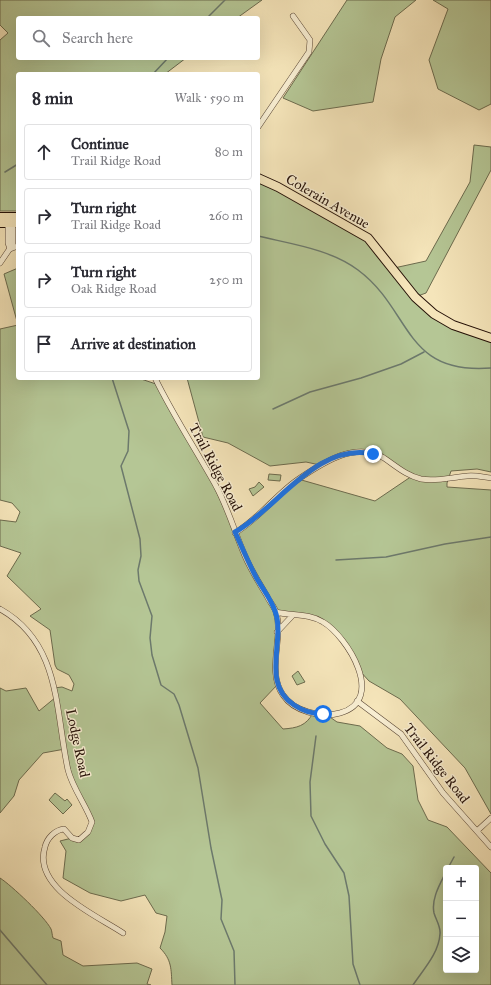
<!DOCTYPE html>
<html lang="en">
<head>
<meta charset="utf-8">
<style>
	:root { --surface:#fff; --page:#f2f2f3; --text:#2b2b33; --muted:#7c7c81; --line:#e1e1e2 }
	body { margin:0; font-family:"IM FELL Great Primer",serif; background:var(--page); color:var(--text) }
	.controls { position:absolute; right:12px; bottom:12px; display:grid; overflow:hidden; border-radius:4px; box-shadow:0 4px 16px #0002 }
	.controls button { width:36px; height:36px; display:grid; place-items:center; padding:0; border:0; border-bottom:1px solid var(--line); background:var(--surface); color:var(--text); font:20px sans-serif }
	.stop { position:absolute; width:12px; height:12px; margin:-9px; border:3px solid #1a73e8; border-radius:50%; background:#fff }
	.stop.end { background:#1a73e8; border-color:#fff; box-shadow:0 1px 4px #0008 }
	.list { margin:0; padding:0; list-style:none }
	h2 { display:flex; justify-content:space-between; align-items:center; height:52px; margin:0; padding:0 16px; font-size:17px }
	h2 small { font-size:13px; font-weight:400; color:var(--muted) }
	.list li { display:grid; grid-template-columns:26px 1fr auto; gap:12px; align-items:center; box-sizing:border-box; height:56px; margin:0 8px 8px; padding:0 8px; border:1px solid var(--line); border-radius:4px }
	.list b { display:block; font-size:15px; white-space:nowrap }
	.list p { margin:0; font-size:13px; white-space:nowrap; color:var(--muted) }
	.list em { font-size:13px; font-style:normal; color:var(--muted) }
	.icon { flex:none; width:22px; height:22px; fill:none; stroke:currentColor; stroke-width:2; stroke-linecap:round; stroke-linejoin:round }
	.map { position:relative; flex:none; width:491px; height:985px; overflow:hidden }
	.search { position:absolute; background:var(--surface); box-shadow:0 4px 16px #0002; left:16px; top:16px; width:244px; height:44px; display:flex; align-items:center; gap:10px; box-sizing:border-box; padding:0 14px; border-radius:4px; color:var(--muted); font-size:15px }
	.panel { position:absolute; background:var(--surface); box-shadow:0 4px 16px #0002; left:16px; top:72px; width:244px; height:308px; border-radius:4px }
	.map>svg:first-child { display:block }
</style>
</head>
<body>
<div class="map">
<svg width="491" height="985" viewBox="0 0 491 985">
	<rect width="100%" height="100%" fill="#f5e5ba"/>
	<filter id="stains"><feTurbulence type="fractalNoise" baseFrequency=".005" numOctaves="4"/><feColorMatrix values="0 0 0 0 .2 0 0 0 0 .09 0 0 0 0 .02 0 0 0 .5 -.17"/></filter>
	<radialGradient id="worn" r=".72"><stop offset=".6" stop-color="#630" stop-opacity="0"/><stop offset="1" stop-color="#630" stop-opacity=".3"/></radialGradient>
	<!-- green -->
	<path fill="#b5c695" stroke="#6c6b4e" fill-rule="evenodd" d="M0,0H262L237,18H18V58H186L165,74H18V211H0V40L8,33L0,25Z
		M347,0H416L395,17L381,59L373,102L313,111L283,98Z
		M433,0H491V104L479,110L438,89L429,60L448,9Z
		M474,145L491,147V170L426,293L415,297L434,314L491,338V472L477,469L451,471L447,483V487L491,490V814L465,768L400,699L369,681L359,670L339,638L321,621L276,612L278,684L260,703L283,729C297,728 306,726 313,713L327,715L337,722L360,726L387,748L402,754L413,766L418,800L428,820L447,827L491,873V985H172C171,969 172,960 160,948L165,932L167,916L156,913L145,895L121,901L90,893L63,878L66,851L60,841L72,838L76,840L92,827L70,777L65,749L43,753L19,780L14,796L0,813V688L6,691L26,688L39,711L56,697L54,688L62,687L72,691L74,684L69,675L57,669L55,665L50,630L30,616L41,609L7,576L21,553L0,546V520L16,522L20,512L12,503L0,500V329L18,325V378H138L159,385L207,471L235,532L298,479L375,501L412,476L384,458L357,452L320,465L306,462L270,466L228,443L203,437L187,378H258V178L360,233L394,268L426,261L470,182ZM446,868H476V970H446Z
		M18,268V325L4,274Z
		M269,474L281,475L280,481L268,480Z
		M259,482L264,487L253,496L249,489L255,487Z
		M298,671L305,682L297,685L292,676Z
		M55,793L65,801L67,799L72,805L63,814L49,800Z
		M0,878C11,885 45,917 51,929C52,931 52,935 53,938L61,941L63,955L83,966L137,963L152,969L147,984L151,985H0Z"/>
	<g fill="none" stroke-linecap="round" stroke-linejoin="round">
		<!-- stream -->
		<path stroke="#6c796c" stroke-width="1.5" d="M207,18L225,0
			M153,74L168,58
			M5,172L18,164
			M258,236C291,244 330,249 358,270C412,310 403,375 491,368
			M112,378L129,431L128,451L121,466L140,539L141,556L138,570L139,581L152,616L150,638L152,655L161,685L174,694L179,705L198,768L211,848L222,900L221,919L234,951L235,985
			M273,409L310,392L361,378L401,364L424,352
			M336,560L386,557L445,544L491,537
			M316,736L310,782L311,816L325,844L344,873L349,896L353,964L360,985
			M448,868L454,857
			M0,930L47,985
			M413,985C423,970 439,953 440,934C441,927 436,920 434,913C431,899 440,884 446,872"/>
		<defs>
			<path id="street" d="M258,127L309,52L310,40L293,16
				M8,220V243L10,249
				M10,249L18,246
				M0,263L13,244V220
				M155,378C173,415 196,450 216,486C228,508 235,533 245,556C251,570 259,583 267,596C269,601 274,606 276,612C284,637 266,671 283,695C294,712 322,718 340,713C387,700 347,636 323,622C309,613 291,616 276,612
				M235,533C260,518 277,493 300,478C324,462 356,441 384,458C396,466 407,476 421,479C437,482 452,477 467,476C475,475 483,477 491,478
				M0,609C61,643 55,710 68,770C73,789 86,805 92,822L88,832L79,840L72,838L64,829C55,830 47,838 45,847C32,888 96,915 123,933
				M277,632L293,615
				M357,701L401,734L443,793L491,847
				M477,831L491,818"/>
			<path id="primary" d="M258,178L278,187L368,238L415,297L434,314L453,325L491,338
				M0,217H18
				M0,223H18"/>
		</defs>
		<!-- street casing -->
		<use href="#street" stroke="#584534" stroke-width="6"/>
		<!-- primary casing -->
		<use href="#primary" stroke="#241007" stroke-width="10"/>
		<!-- street -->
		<use href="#street" stroke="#f8eed2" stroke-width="5"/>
		<!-- primary -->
		<use href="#primary" stroke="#f5e5ba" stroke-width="8"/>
	</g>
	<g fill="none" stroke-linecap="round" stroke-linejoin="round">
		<!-- route -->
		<path stroke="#1a73e8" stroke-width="5" d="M323,714C313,714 303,711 294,705C260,683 286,640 275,611C271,599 262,588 256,577C248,562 242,547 235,532C278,508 316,442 373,454"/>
	</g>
	<g text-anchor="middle" stroke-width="3" stroke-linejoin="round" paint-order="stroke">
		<!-- street labels -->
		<g font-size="14" fill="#241007" stroke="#f8eed2">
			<text transform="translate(328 201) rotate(30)" y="5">Colerain Avenue</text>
			<text transform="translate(216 467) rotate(62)" y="5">Trail Ridge Road</text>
			<text transform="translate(78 743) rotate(78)" y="5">Lodge Road</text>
			<text transform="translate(437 763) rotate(52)" y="5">Trail Ridge Road</text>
		</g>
	</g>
	<rect width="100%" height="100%" filter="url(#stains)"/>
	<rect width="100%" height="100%" fill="url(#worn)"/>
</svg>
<div class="controls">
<button>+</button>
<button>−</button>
<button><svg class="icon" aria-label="layers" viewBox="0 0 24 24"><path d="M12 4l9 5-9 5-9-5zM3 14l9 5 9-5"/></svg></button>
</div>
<div class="stop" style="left:323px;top:714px"></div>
<div class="stop end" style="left:373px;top:454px"></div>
<div class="search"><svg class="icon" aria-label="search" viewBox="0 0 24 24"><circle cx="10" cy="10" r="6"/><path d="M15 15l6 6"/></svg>Search here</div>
<section class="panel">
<h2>8 min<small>Walk · 590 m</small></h2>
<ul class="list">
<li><svg class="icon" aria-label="ahead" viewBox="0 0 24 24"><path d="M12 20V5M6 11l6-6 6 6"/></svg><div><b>Continue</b><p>Trail Ridge Road</p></div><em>80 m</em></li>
<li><svg class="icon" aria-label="right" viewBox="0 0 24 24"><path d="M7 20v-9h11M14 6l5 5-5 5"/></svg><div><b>Turn right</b><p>Trail Ridge Road</p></div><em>260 m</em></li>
<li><svg class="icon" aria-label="right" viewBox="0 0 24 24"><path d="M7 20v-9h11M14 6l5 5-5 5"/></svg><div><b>Turn right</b><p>Oak Ridge Road</p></div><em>250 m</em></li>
<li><svg class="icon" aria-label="arrive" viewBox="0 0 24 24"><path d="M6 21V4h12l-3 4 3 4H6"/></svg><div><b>Arrive at destination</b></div></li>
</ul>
</section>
</div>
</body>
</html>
